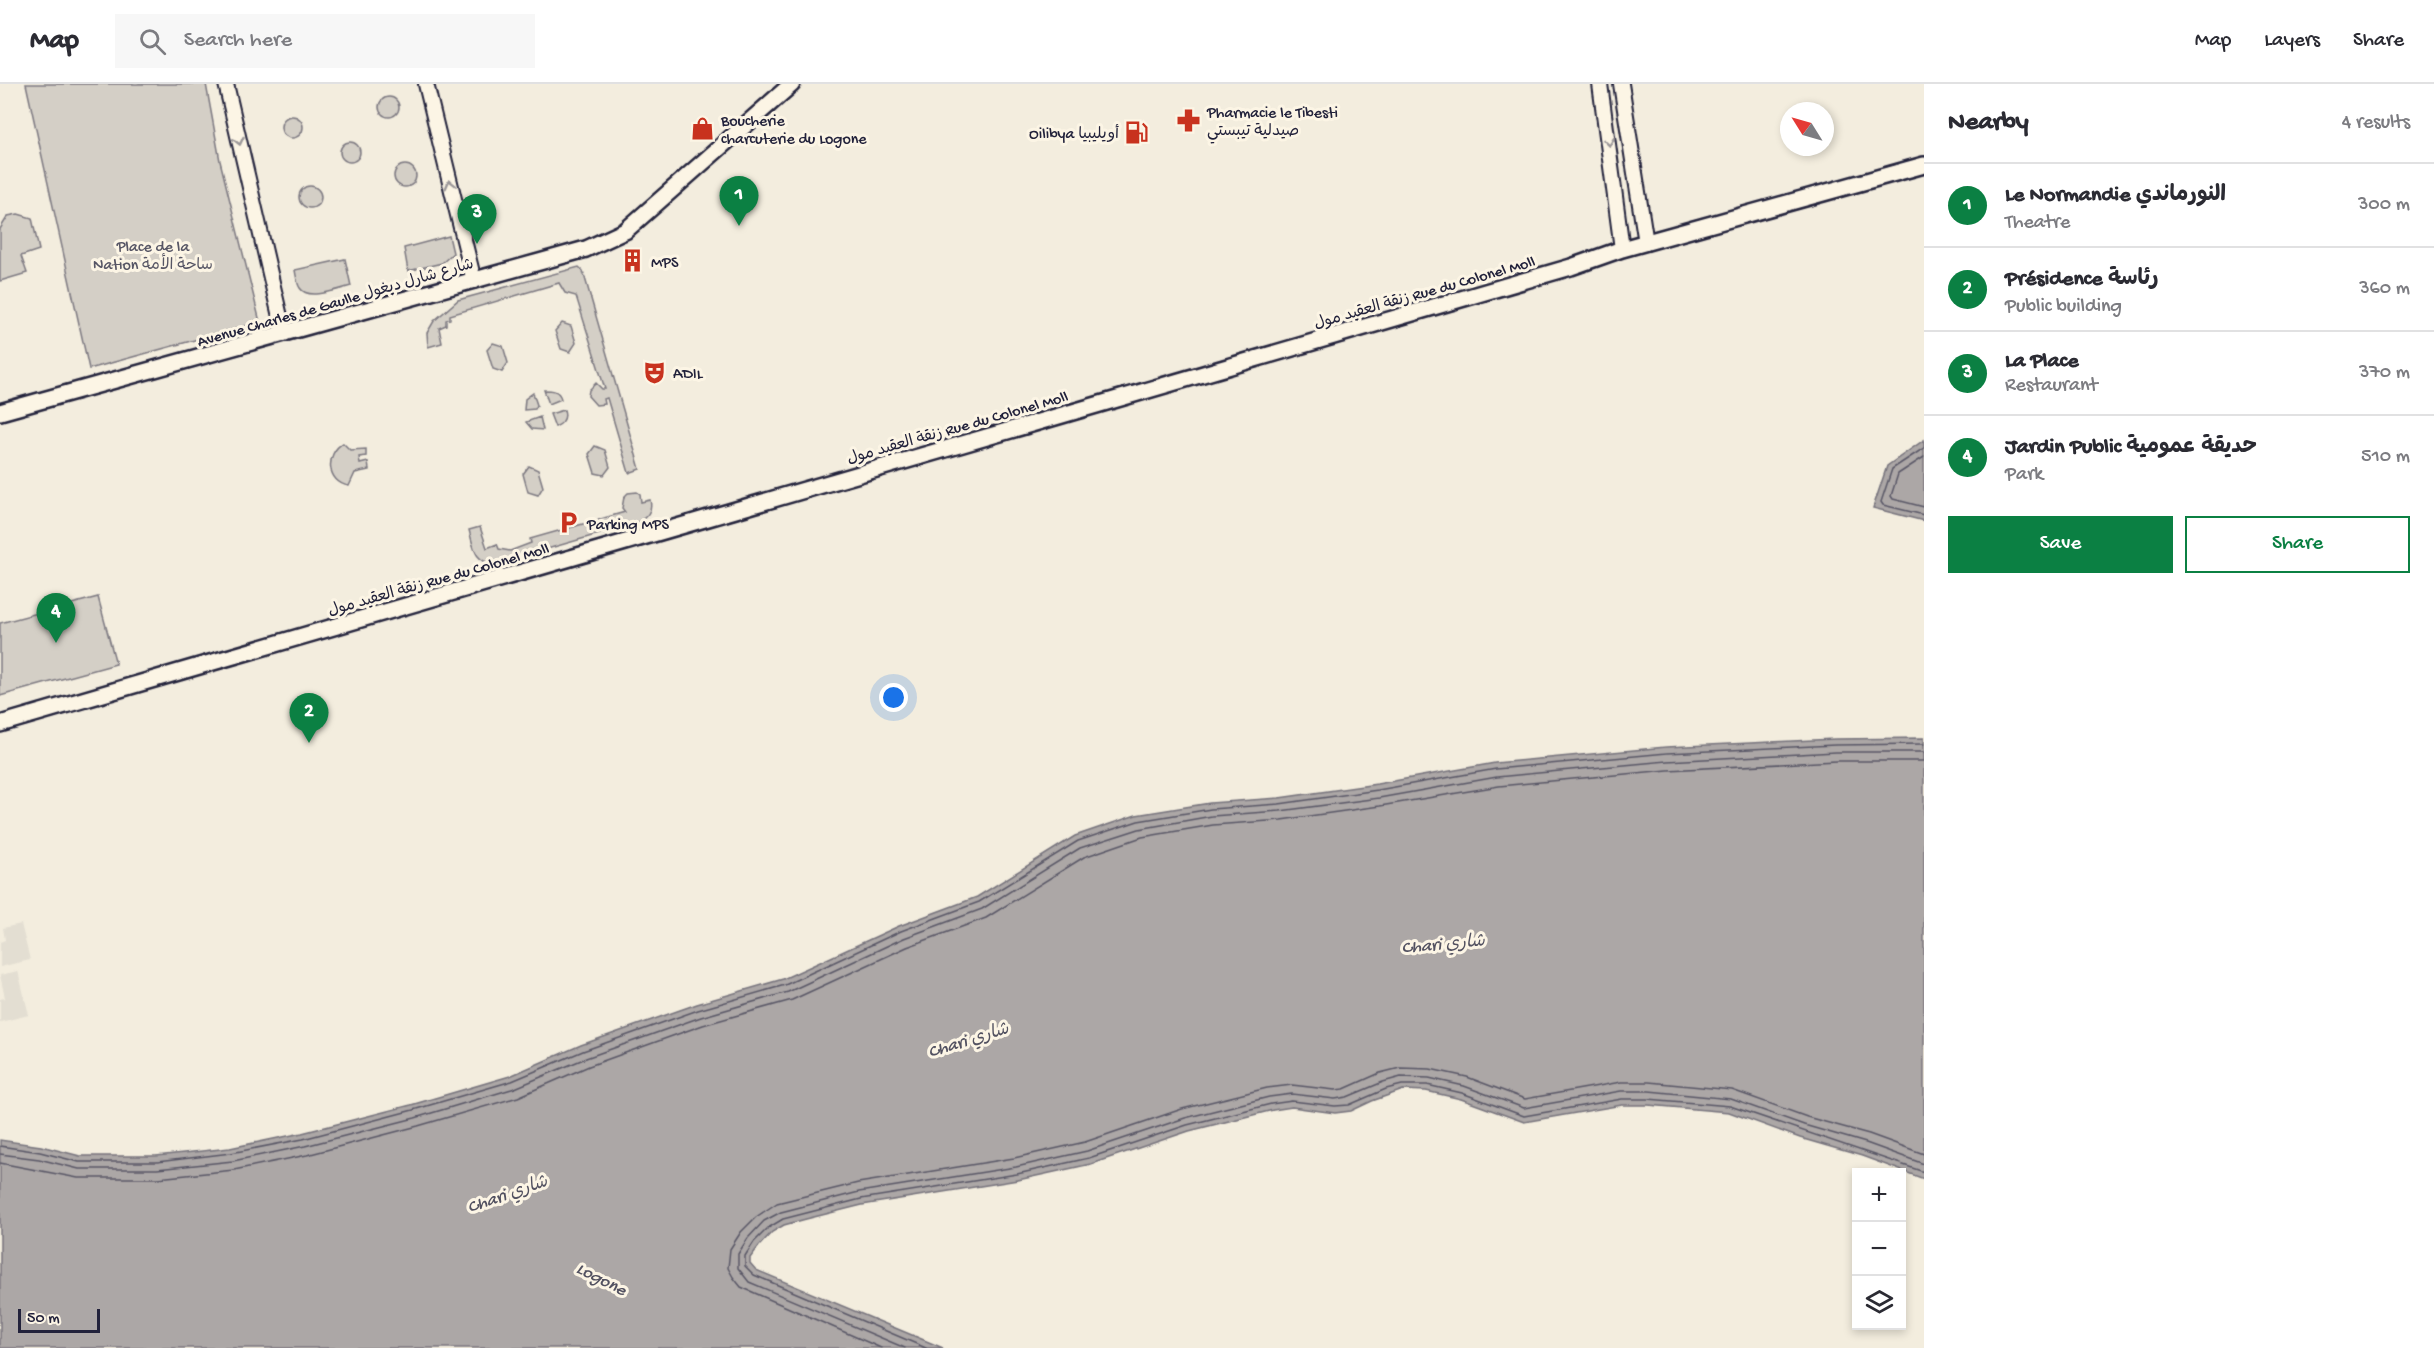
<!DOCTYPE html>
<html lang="en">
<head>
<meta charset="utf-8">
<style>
	:root { --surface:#fff; --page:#f7f7f7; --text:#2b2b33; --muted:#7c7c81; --line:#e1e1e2; --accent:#0b8043 }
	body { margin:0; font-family:"Gochi Hand","Playpen Sans Arabic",sans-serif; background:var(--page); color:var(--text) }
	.controls { position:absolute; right:18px; bottom:18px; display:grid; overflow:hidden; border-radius:0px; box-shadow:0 3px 9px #0003 }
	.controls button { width:54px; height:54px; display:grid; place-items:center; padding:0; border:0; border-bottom:2px solid var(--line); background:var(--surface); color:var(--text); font:30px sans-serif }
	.compass { position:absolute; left:1780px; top:18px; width:54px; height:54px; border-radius:50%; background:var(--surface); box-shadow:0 3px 9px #0003; rotate:307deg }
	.scale { position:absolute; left:18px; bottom:15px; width:82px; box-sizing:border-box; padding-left:6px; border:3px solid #22223b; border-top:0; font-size:16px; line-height:21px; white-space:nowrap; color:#22223b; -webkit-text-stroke:4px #fcf5e5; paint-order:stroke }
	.you { position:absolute; left:894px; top:614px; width:21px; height:21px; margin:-15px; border:4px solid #fff; border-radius:50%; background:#1a73e8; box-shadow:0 0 0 9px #1a73e833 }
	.badge { display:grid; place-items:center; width:39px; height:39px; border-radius:50%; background:var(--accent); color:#fff; font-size:20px; font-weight:700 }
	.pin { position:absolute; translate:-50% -50px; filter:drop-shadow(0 2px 3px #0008) }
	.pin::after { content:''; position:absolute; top:32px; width:21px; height:18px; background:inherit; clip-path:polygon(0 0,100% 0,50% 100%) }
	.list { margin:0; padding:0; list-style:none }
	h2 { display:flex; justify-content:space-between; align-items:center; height:78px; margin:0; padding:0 24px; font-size:26px }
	h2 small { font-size:20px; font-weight:400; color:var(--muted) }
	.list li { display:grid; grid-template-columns:39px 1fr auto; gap:18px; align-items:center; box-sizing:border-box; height:84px; padding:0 24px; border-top:2px solid var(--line) }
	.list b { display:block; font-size:22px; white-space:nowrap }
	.list p { margin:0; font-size:20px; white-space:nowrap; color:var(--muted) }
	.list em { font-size:20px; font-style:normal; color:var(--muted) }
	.actions { display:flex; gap:12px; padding:18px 24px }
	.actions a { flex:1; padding:14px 0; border:2px solid var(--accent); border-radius:0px; text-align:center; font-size:21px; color:var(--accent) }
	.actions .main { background:var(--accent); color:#fff }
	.icon { flex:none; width:33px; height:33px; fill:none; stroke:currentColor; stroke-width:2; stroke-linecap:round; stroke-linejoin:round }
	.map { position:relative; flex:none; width:1924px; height:1264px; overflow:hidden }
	header { display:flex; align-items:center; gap:36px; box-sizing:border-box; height:84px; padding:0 30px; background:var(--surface); border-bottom:2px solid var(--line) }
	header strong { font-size:28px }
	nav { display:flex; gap:33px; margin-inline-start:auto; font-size:21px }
	.search { width:420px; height:54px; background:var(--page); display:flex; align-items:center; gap:15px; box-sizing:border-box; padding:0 21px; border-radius:0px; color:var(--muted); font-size:22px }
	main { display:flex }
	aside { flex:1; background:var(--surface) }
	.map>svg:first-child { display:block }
</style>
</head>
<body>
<header>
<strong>Map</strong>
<div class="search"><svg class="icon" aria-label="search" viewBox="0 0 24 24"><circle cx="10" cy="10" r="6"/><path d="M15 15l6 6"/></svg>Search here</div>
<nav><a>Map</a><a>Layers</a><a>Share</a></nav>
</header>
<main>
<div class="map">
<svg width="1924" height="1264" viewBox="0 0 1924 1264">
	<rect width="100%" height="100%" fill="#f3edde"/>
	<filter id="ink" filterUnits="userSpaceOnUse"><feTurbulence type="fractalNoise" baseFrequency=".0167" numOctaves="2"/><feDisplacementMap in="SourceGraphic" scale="12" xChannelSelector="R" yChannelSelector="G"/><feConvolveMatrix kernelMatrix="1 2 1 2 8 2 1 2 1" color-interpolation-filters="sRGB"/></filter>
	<g filter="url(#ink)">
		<!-- built -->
		<path fill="#e3ded2" d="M21,840L30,876L0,883V858L5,856L3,844Z
			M18,887L29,931L0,938V915L5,914L0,891Z"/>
		<!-- green -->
		<path fill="#d4cfc6" stroke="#7b7880" stroke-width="1.5" d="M26,0H206L220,77L260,238L89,285Z
			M379 23a10 10 0 1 1 20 0a10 10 0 1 1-20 0Z
			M281 43a11 11 0 1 1 22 0a11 11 0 1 1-22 0Z
			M340 68a10 10 0 1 1 20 0a10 10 0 1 1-20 0Z
			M394 92a11 11 0 1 1 22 0a11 11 0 1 1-22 0Z
			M299 113a11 11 0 1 1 22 0a11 11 0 1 1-22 0Z
			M18,130L32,134L39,166L21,172L27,189L0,197V145L8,132Z
			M449,152L453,169L442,179L408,187L404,164Z
			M345,175L351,202C339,205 308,217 300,204C297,200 296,191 295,186Z
			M579,183L583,187L640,385L629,389L607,314L604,315L605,320L596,321L588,312L589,306L596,299L602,305H605L576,212L565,209L559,199L450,231V235L446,236V241L439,244L442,259L428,263L427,249L434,237L458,216Z
			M562,239L571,242L576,259L570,268L561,265L555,247Z
			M493,259L503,262L508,279L502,288L493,285L487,266Z
			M544,306C552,306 559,306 561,315L549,320Z
			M533,309L537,321L535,325L524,326L525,315Z
			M564,326C567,335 562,340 555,343L550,330Z
			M540,333L543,346L532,345L526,338Z
			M343,359L350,366L366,365V372L359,373L360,380L368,378L369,386L355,389L349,402C326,398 325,370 343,359Z
			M595,362L605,366L610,383L604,391L595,389L589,370Z
			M529,382L538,386L543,403L538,411L528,408L523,390Z
			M637,408L640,410L641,418L650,416C653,427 647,433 637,439L495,480C474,478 474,464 469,446L480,443L487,464L497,460L499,465L510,467L531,459L530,455L625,428L622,424L624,413L628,409Z
			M98,513L116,580L0,612V539Z"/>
		<!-- water -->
		<path fill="#aca7a6" stroke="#75727b" stroke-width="1.5" d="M1924,356V437L1873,424L1887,382Z
			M1924,654V1095L1862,1072L1800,1054L1729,1028L1648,1021H1622L1524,1038L1461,1015L1426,1007L1403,1006L1372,1017L1351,1027L1335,1029L1292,1023L1273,1026L1189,1047L1091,1080L1018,1096L862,1121L806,1135L784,1141L772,1148L759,1162L750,1174V1179L756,1186L943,1264H0V1056L41,1062L80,1072H156L230,1064L302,1049L411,1021L510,992L581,961L697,920L783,895L899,842L977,813L1075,752L1136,731L1210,719L1279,714L1377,700L1495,679L1666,663L1835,655Z"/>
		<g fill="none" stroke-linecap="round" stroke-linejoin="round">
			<!-- shore -->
			<path stroke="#595766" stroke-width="1.5" d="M1924,364L1892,385L1881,418L1883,421L1924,431
				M1924,373L1898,390L1891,412L1893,415L1924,423
				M0,1062L40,1068L79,1078H157L231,1069L303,1055L413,1026L512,997L583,967L698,926L785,901L901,847L979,818L1078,757L1138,737L1211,725L1279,720L1378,706L1496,685L1667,669L1835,661L1924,660
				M0,1070L39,1075L79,1085H157L233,1077L305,1062L415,1034L515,1004L586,974L701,933L788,908L904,854L982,825L1080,764L1139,745L1212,732L1280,727L1379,714L1497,693L1667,677L1836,668H1924
				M0,1079L78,1094H158L234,1086L307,1071L418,1042L518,1013L589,982L703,941L792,916L907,863L986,834L1084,773L1142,753L1213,741L1281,736L1380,722L1499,702L1668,686L1836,677H1924
				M881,1264L741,1203L733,1193L728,1184L730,1165L741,1148L756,1133L777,1119L858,1099L1014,1074L1085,1058L1182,1025L1267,1004L1292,1001L1335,1006L1344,1005L1380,989L1400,984L1430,985L1467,993L1525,1015L1621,998H1649L1732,1006L1807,1033L1869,1050L1924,1070
				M905,1264L749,1198L738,1184V1170L748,1154L764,1137L781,1128L859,1108L1016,1083L1087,1067L1185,1034L1269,1013L1292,1010L1335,1015L1347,1013L1383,998L1401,993L1429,994L1464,1002L1524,1024L1621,1007H1649L1731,1015L1804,1041L1866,1059L1924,1080
				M926,1264L754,1191L745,1182V1172L754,1158L768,1144L783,1135L861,1115L1017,1090L1089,1074L1187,1041L1271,1020L1292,1017L1335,1022L1349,1021L1386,1005L1402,1001H1427L1462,1009L1524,1032L1622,1015H1648L1730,1022L1924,1088"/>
			<defs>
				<path id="secondary" d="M226,0L284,250
					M426,0L474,197
					M1600,0L1622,165
					M1621,0L1646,159"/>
				<path id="primary" d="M0,328L586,165L625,147L792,0
					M0,640L1571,183L1622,165L1924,81"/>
			</defs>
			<!-- secondary casing -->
			<use href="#secondary" stroke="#22223b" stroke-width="18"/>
			<!-- primary casing -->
			<use href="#primary" stroke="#22223b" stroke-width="20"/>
			<!-- secondary -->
			<use href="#secondary" stroke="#fcf5e5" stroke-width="14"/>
			<!-- primary -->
			<use href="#primary" stroke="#fcf5e5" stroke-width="15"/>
		</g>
		<!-- one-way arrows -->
		<defs><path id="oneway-chevron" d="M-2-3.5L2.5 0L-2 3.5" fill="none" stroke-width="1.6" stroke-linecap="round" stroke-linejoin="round" transform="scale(1.5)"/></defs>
		<g stroke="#9a9698">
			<use href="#oneway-chevron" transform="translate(239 57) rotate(77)"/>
			<use href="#oneway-chevron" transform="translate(1609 58) rotate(82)"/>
			<use href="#oneway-chevron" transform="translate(450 100) rotate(-104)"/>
		</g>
	</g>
	<!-- icons -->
	<defs>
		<symbol id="pharmacy-bare" viewBox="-9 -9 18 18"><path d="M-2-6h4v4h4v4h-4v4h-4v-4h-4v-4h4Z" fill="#c8321e" stroke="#fcf5e5" stroke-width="2.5" paint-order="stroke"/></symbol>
		<symbol id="shop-bare" viewBox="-9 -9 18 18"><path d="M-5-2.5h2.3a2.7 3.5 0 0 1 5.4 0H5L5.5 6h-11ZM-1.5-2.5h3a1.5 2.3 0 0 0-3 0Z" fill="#c8321e" stroke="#fcf5e5" stroke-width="2.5" paint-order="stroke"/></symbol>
		<symbol id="fuel-bare" viewBox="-9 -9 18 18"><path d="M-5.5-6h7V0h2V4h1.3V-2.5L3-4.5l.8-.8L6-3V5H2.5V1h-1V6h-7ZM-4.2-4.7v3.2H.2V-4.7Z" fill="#c8321e" stroke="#fcf5e5" stroke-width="2.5" paint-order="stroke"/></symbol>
		<symbol id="building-bare" viewBox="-9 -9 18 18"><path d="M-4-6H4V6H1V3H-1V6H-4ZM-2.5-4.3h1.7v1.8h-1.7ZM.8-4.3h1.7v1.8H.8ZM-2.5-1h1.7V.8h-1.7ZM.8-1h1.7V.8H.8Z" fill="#c8321e" stroke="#fcf5e5" stroke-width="2.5" paint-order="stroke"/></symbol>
		<symbol id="theatre-bare" viewBox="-9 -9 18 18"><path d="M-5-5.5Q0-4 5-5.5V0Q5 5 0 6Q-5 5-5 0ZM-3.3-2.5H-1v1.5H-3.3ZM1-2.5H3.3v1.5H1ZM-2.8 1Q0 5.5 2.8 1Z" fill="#c8321e" stroke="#fcf5e5" stroke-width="2.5" paint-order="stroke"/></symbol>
		<symbol id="parking-bare" viewBox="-9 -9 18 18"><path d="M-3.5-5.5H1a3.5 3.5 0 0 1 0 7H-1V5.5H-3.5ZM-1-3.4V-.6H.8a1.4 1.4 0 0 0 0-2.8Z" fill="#c8321e" stroke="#fcf5e5" stroke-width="2.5" paint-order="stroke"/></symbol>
	</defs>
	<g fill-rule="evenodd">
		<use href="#pharmacy-bare" x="1172" y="20" width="33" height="33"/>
		<use href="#shop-bare" x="686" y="28" width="33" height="33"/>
		<use href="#fuel-bare" x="1120" y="32" width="33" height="33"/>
		<use href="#building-bare" x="616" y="160" width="33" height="33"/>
		<use href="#theatre-bare" x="638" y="272" width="33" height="33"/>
		<use href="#parking-bare" x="552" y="422" width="33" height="33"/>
	</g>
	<g text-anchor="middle" stroke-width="6" stroke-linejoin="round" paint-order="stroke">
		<!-- poi labels -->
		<g font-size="16" fill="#22223b" stroke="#fcf5e5" text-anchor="start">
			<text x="1207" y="33">Pharmacie le Tibesti<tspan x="1207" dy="18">صيدلية تيبستي</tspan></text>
			<text x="721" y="41">Boucherie<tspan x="721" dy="18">charcuterie du Logone</tspan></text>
			<text x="1119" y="54" text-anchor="end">Oilibya أويليبيا</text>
			<text x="651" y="183">MPS</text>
			<text x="673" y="294">ADIL</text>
			<text x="587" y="445">Parking MPS</text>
		</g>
		<!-- park labels -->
		<g font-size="16" fill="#575665" stroke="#fcf5e5">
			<text x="153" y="167">Place de la<tspan x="153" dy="18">Nation ساحة الأمة</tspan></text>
		</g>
		<!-- street labels -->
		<g font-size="16" fill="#22223b" stroke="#fcf5e5">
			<text transform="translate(1424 207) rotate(-16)" y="6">زنقة العقيد مول Rue du Colonel Moll</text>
			<text transform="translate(335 217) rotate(-16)" y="6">Avenue Charles de Gaulle شارع شارل ديغول</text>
			<text transform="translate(957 342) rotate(-16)" y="6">زنقة العقيد مول Rue du Colonel Moll</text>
			<text transform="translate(438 494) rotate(-16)" y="6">زنقة العقيد مول Rue du Colonel Moll</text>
		</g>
		<!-- water labels -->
		<g font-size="18" font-style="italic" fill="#525160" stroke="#fcf5e5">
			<text transform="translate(1443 859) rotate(-5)" y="6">Chari شاري</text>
			<text transform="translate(968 955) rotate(-17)" y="6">Chari شاري</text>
			<text transform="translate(507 1109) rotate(-19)" y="6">Chari شاري</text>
			<text transform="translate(602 1194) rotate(27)" y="6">Logone</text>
		</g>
	</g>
</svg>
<div class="controls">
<button>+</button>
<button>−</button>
<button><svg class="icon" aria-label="layers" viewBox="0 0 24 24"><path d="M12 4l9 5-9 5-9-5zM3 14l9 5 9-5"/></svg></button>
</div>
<svg class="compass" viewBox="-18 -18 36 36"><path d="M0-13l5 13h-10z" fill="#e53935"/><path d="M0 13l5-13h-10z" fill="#7c7c81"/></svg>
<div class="scale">50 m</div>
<div class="you"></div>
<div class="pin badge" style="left:739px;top:142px">1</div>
<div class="pin badge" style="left:309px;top:659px">2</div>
<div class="pin badge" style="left:477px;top:160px">3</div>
<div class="pin badge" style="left:56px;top:559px">4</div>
</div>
<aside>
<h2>Nearby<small>4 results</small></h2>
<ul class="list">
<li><span class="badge">1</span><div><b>Le Normandie النورماندي</b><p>Theatre</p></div><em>300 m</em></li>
<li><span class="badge">2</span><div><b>Présidence رئاسة</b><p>Public building</p></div><em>360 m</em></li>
<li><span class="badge">3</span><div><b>La Place</b><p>Restaurant</p></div><em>370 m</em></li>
<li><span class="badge">4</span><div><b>Jardin Public حديقة عمومية</b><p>Park</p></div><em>510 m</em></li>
</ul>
<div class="actions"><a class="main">Save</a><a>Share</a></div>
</aside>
</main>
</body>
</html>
